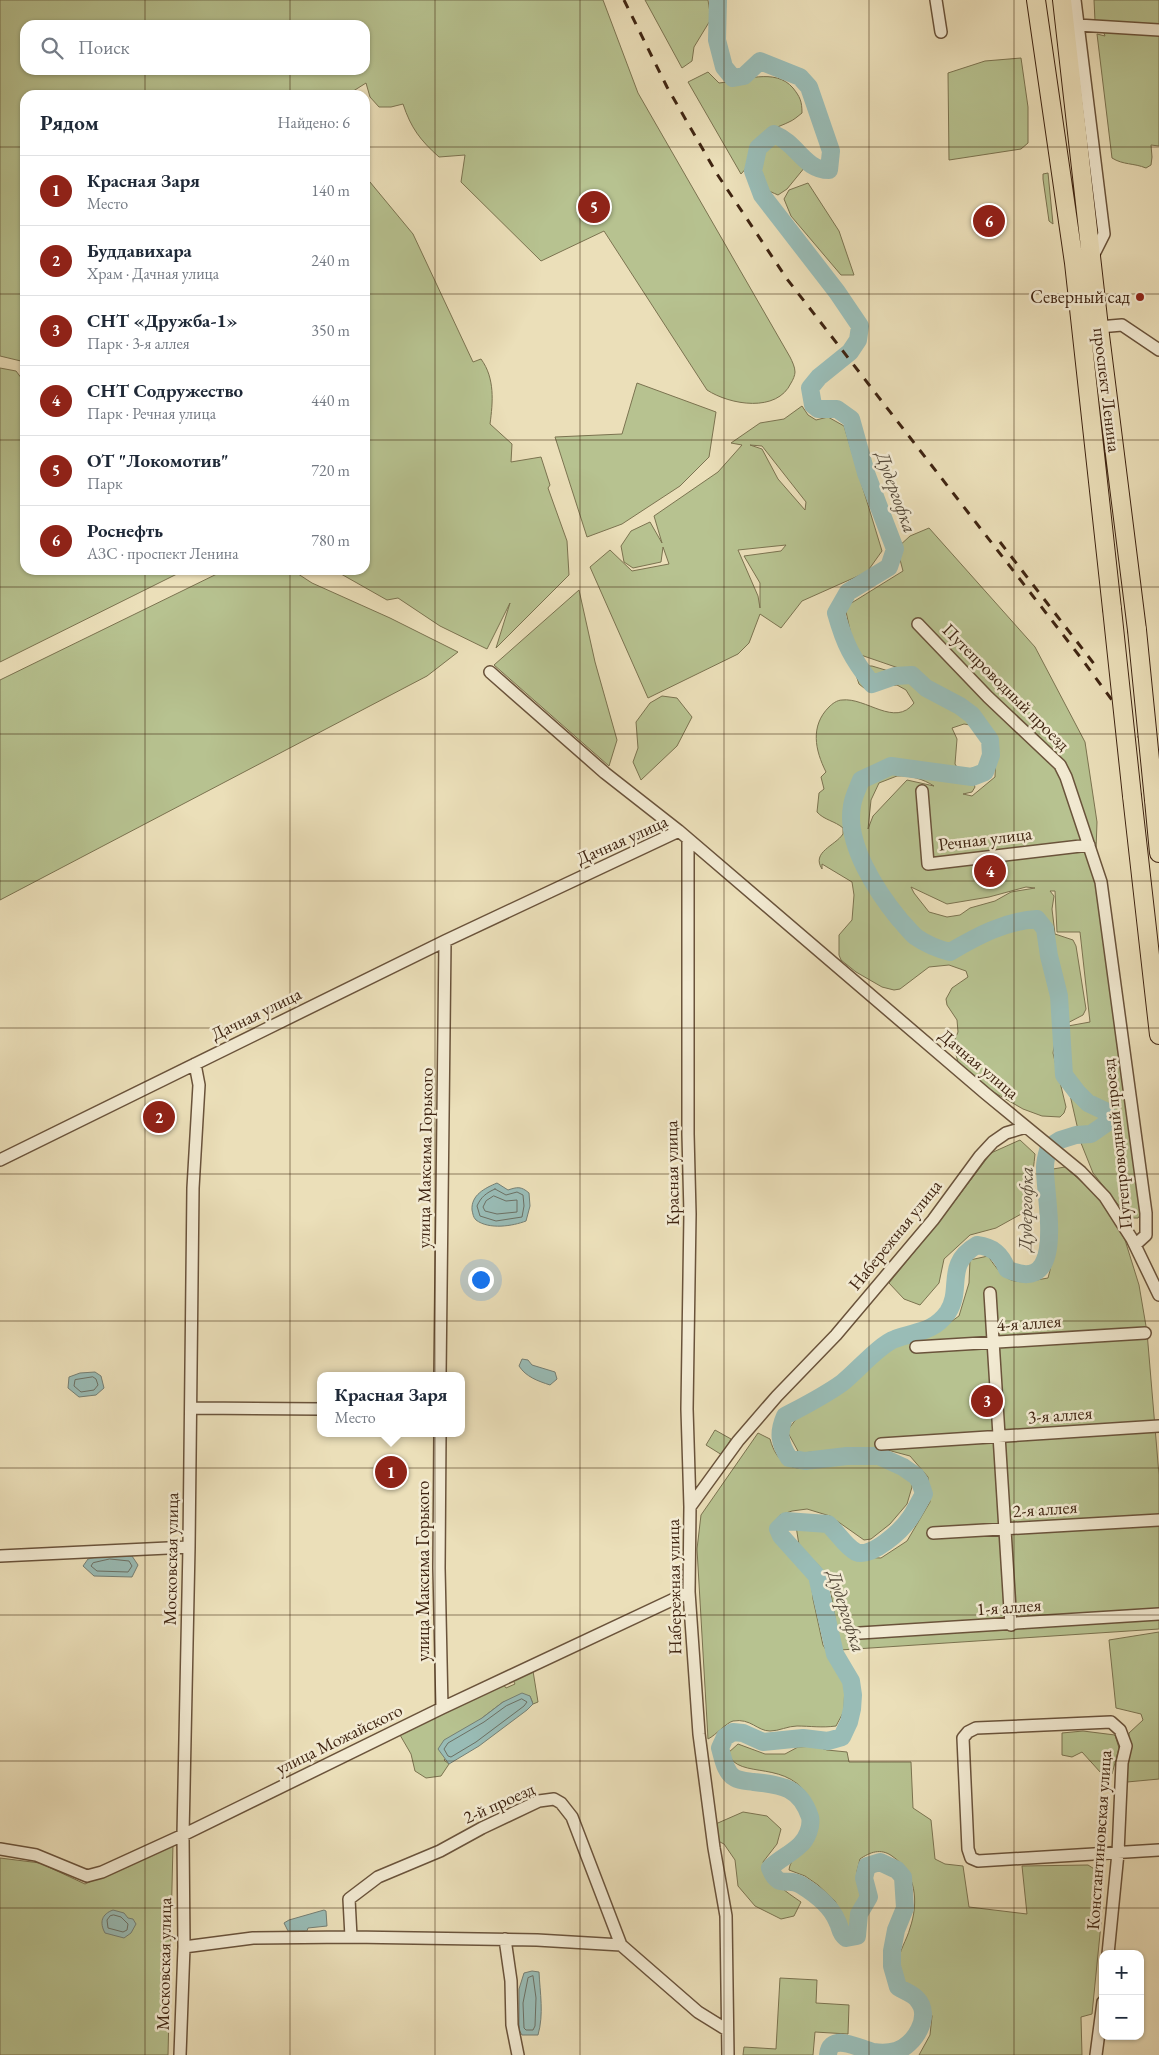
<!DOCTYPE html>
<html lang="ru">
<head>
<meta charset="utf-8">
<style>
	:root { --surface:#fff; --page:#f2f2f3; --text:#1f2937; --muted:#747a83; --line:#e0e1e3; --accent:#8f2418 }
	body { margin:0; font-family:"EB Garamond",serif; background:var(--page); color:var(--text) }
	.controls { position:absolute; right:15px; bottom:15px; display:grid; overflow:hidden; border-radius:10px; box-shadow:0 1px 4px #0004 }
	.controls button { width:45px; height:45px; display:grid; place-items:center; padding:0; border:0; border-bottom:1px solid var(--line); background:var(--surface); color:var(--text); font:25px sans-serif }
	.you { position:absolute; left:480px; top:1279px; width:18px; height:18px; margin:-12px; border:4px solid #fff; border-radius:50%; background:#1a73e8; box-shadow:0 0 0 8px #1a73e833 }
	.badge { display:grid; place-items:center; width:32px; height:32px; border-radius:50%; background:var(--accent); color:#fff; font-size:16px; font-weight:700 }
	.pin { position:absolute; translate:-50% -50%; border:2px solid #fff; box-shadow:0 1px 5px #0006 }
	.popup { position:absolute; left:317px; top:1372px; width:148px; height:65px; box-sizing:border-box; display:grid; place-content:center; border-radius:10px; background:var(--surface); filter:drop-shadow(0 1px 4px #0005); font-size:16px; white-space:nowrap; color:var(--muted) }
	.popup b { font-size:19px; color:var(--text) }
	.popup::after { content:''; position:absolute; left:50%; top:100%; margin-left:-10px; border:10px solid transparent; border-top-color:var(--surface) }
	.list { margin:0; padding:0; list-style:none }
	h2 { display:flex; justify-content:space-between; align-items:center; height:65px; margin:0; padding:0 20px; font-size:21px }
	h2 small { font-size:16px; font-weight:400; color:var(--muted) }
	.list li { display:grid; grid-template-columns:32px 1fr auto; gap:15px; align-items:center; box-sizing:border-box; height:70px; padding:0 20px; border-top:1px solid var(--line) }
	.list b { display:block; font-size:19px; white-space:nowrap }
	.list p { margin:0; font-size:16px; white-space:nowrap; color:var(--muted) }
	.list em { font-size:16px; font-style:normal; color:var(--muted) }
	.icon { flex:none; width:28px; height:28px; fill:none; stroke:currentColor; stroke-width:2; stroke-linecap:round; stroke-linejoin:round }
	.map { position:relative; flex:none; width:1159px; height:2055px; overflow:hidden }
	.search { position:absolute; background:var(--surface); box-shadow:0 1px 4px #0004; left:20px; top:20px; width:350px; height:55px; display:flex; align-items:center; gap:12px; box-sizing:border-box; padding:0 18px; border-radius:15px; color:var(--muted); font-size:19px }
	.panel { position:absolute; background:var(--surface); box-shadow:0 1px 4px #0004; left:20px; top:90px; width:350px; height:485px; border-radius:15px }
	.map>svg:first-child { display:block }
</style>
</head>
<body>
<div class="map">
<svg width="1159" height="2055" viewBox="0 0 1159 2055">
	<rect width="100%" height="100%" fill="#ebdfb9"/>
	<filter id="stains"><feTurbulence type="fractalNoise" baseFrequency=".004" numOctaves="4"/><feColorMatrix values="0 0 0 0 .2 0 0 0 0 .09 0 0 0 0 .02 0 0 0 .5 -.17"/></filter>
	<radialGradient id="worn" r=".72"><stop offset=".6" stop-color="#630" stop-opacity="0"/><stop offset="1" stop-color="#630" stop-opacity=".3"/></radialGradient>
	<!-- green -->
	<path fill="#b7c290" stroke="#7b7350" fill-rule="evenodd" d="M0,0H603L638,93L790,357C792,361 795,367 795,372C795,375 793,380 791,383C777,413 730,405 707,390L604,231L541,261L461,182L465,155L439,157C420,140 411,128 403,104L391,107H379L370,97L366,83L347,95H25V362L0,356ZM25,25H365V70H25Z
		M645,0H708L711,19L694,47L692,61L682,68Z
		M1094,0H1159V146L1151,145L1152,157L1151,165L1146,168C1134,163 1123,165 1112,158L1097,34L1105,36L1100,22L1095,21Z
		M1021,58L1028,107V143L1021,149L949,160L948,73L985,61Z
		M708,72L719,83C743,81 775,67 793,88C800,97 802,101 802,113C798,116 794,120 789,122C779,127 766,130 758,139C749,150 752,164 741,174L688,82Z
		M773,142L785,146L805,167L787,189L778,195C774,193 767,191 764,187C752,174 761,150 773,142Z
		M1048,173L1053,224L1049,221L1043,179V174Z
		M365,176L413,234L473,362L481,359C495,378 493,402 490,424L512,444L511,462L541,457L550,485L548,488L567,541L569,575L496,648L510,603L487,649L440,626L398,598L387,600L334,570H365Z
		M808,183L839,231L854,275H841L791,216L784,199L789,190Z
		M0,368L16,371L25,383V570H185L0,662Z
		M637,383L716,412L709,457L680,486L622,524L587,537L555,437L622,434Z
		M802,406L808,415L816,420L828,417L844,426L882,551L867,572L802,601L781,628L760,614L749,643L738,654L648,698L590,567L610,550L632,571L669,564L663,547L661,562L633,568L624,562L621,546L631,531L650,522L662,543L654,516L718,472L742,445L731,443L760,423L784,419ZM750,445L762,446L806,502L805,510L778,479L762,449ZM786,545L781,551L744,556L760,583V608L758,596L738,550Z
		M929,528L1035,647L1085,742L1097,822L1095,879L1146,1207L1138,1218H1129L1093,1173L1081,1143L1065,1073L1068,1026L1090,1022L1080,932H1057L1055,891H1050L1054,896L1052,909L1055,934L1073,940L1076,946L1086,1009L1083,1015L1056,1029L1054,1035L1055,1041L1053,1053L1066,1107L1064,1113L1060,1117L1042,1116L1023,1109L990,1090L958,1062L953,1044L958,1032L957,1020L947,1005L946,999L952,988L968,977L966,971L949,965L929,967L900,989L894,990L882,987L856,972L841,960L839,955V935L852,920L854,895L852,882L822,864V869C811,852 835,846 843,834V828C835,821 824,820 817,812L819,793L824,789L821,777L826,772C815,750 810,726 829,707C832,704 837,700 842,700C866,697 895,728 914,703L906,690L897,685L864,688L859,684L855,672L866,666H872C913,677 939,694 972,719L970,725L964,724L952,728L957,739L955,764L962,775L973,782L975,787L972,792L963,794L972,796L995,777L996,748L980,719L960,702L913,673L855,653L845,607L903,571L897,548L910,536ZM897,776C910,775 923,779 934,786L907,780L873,816L868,829L871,800L879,783ZM911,887L947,904L989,897L1026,887L1035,888L1011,892L995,901L970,908L960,915L947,917L929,912L914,893Z
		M225,570H292L312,583L390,618L458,652L427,676L0,900V680Z
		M579,590L595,662L617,740L609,766L494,665Z
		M662,696L677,698L692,717L677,746L641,780L633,762L638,748L636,722L650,703Z
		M1020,1140L1035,1154C1033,1174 1030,1194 1023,1213L996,1228L970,1235L944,1259L939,1283L920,1305L904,1299L889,1283L942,1218L991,1153Z
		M1065,1167L1102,1200L1125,1240L1139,1285L1147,1332L1159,1475V1629L840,1650L830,1587L822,1569L799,1545L796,1526L829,1532L855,1557L881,1558L907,1541L930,1502L928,1477L910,1456L880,1448L799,1453L787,1431L800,1414L842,1388L895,1346L932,1335L959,1316L969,1283L970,1260L988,1256C1008,1286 1014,1284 1048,1278C1058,1244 1053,1205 1053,1169Z
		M715,1430L731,1439L722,1455L706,1445Z
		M758,1433L770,1439C783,1487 825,1463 858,1458C878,1456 896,1466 912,1477V1487L907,1504L890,1524L871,1539L864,1540L830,1516L807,1509L792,1511L780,1515L775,1522V1532L789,1554L802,1564L811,1577L813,1599L823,1645L845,1681L844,1711L836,1726C822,1728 810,1726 797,1726C788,1726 779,1731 770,1731C757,1731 751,1718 733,1721C726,1723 716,1735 708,1739L697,1549L701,1515Z
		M1159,1632V1779L1127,1782L1129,1733L1143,1720L1141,1714L1116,1708L1109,1640Z
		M533,1671L538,1702L533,1704L530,1696L503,1702L482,1718L444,1760L449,1764L441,1776L426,1778L415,1771L411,1754L400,1735L503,1684L506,1688L515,1684L513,1680Z
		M1083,1731L1115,1735L1119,1748L1112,1774L1101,1773L1082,1752L1072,1757L1062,1755V1733Z
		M738,1744L765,1754H785L798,1747L815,1746L827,1750L847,1752L849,1762H911L913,1808L931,1820L935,1859L945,1864L963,1866L969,1907L1027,1914L1022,1866L1088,1865L1099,1872L1103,1881L1101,1924L1092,2014L1081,2017L1082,2055H919L930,2035L932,2016L922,1995L901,1980C900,1975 898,1969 898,1965C898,1952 907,1940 910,1928C919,1902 916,1872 892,1856C881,1848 870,1852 860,1859L857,1871L861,1900L857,1907L856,1922L852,1926L848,1927L835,1901L818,1885L805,1876L789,1870C790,1861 795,1858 802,1852C816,1837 821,1822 812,1803C790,1756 738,1782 728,1753Z
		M743,1812L767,1816L781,1829L777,1844L763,1862C769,1881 785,1891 801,1902L794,1916L781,1919L755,1906L738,1886L735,1860L724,1844L712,1838L711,1826Z
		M173,1844L168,2055H0V1858L40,1863L85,1884Z
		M780,1978L817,1980L816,2003L849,2005L848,2034L815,2032L813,2055H743L744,2047L776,2049Z"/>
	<!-- water -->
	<path fill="#99bcb6" stroke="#757f74" d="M497,1183L508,1190C517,1187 521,1186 529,1193L530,1206L526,1221C513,1226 489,1230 476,1220C473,1217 473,1214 472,1210C471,1195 485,1188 497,1183Z
		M522,1359L528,1360L532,1365L555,1372L557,1379L550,1385C538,1381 526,1377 519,1366Z
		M95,1372L101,1376L104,1388L96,1395L79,1397L68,1388L69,1377L80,1373Z
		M109,1554L132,1556L138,1565L132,1577L94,1576L83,1566L88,1559Z
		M522,1693L530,1696L533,1704L527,1710L479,1746L449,1764L438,1749L444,1740L482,1718L503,1702Z
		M113,1910L124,1913L128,1918L133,1919L136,1924L131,1933L124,1938L105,1933C99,1922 102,1914 113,1910Z
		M324,1910L326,1911L327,1926L308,1928L307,1931H288L284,1923L289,1920Z
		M532,1971L539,1972C540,1993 544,2014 538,2035H522L519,2030V1989L524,1973Z"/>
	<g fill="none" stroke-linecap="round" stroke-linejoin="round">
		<!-- shore -->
		<path stroke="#6c7064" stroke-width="1" d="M495,1189L506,1195L517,1192L523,1195L524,1206L522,1217L496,1221L480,1216L477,1206C481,1197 486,1193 495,1189Z
			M494,1196L506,1201L517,1200V1212L497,1214L485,1211L483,1207L486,1201Z
			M93,1377L96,1379L98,1385L94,1390L81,1392L74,1386L75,1380Z
			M110,1559L129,1561L132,1566L128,1572L97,1571L91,1566L93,1563Z
			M522,1699L527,1702L524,1706L476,1742L451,1757L448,1756L444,1749L448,1743L484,1722L506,1706Z
			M114,1915L121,1917L128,1924L127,1930L123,1932L108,1928L107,1920L110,1916Z
			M533,1976L536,1998L535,2026L533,2030H526L524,2028L523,2003L528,1978Z"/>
		<!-- river -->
		<path stroke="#99bcb6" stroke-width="18" d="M718,0L717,40L724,67L733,78L744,76L760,61L800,77L809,87L831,151L829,170C804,170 798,144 774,134L758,148L753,171L762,195L837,292L860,326L858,340L850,352L819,377L810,388L813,405L818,409H837L851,419L866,473L895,549L889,567L848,592L836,613C845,645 852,658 872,684L895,676L912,675L926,688L960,706L972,715L990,740L991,755L985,772L972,777L891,766L861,780C858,788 853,797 852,806C845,844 877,892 900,920C905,925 910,932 916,937C926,944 938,949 950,952C977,936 1005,921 1037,919L1045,929L1049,956L1059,996L1064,1075L1077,1092L1088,1103L1105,1111L1111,1120L1091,1134L1076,1135L1060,1140L1049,1147C1047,1154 1045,1160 1045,1167C1044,1196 1069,1298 1007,1269C1001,1254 993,1247 977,1245C944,1264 963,1289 948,1312C933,1333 916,1331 895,1339C880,1344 856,1372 842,1383C824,1396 804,1406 785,1416C778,1432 779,1443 789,1458L805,1461L847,1456H879L903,1467L916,1476L920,1482L924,1494C919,1502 915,1511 910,1518C902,1530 871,1559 856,1552C845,1546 838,1533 828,1524L786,1521L778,1529L781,1536L817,1576L835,1654L851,1681L853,1695L852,1709L849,1722L842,1737L828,1741L803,1738L763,1742L743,1733L733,1732L725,1737L720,1748C723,1758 725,1773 735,1778C740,1781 748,1781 754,1782C782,1785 800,1787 810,1817C812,1826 807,1839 800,1845C791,1854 779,1859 770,1868C779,1891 788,1876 801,1885C814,1893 831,1906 837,1921C841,1928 839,1932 846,1938L857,1936L859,1914L869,1897L864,1878L867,1866L880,1862L897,1870L903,1877L905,1908L896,1930L892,1951V1966L898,1987C904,1991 913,1994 917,1999C933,2016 914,2046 896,2051C889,2053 880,2053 873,2052C860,2049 830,2031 828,2055"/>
		<defs>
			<path id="minor" d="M936,0L941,32
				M1075,0L1104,234L1092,258
				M1078,25L1159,30
				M1099,327L1122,325L1159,350
				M918,624L988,697L1060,765L1066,777L1101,882L1146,1213V1235L1135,1245
				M490,672L605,773L679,831L985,1093L1081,1172L1105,1197L1121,1222L1132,1239L1159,1295
				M922,791L928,864L1089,845
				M688,839V1134L690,1214L687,1409L690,1507L689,1592L699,1734L714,1848L726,1916L728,2055
				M0,1160L445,941L679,831
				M990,1293L1011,1625
				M916,1347L1145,1333
				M440,1376L445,941
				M191,1408L321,1409
				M440,1433L439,1568L442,1708
				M881,1444L1159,1426
				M690,1507L738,1441L777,1396L836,1335L933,1220L980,1156L993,1142L1006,1133L1026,1127
				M933,1533L1159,1520
				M0,1556L189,1547
				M860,1633L1159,1614
				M0,1849L36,1855L87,1876L102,1872L183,1835L442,1708L689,1592
				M351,1937L349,1899L378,1877L440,1851L482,1828L539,1801L554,1799L561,1803L572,1817L621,1945
				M505,1939L511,1981L512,2025L518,2055
				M184,1947L253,1938L351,1937L537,1940L621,1945L698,2012L727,2030
				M1108,1954L1118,1853L1122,1763L1126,1746L1120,1730L1111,1722L976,1728L968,1732L963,1738L968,1849L971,1858L978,1861L1159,1850
				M180,2055L184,1947L183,1835L189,1547L193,1188L199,1085L195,1064
				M1096,2055L1103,2002"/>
			<path id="trunk" d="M1036,0L1074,263L1112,609
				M1062,0L1099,327L1137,630
				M1132,796L1159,1035
				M1154,800L1159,853"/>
		</defs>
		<!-- minor casing -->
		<use href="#minor" stroke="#6a533b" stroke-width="14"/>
		<!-- trunk casing -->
		<use href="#trunk" stroke="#3f2411" stroke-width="20"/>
		<!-- minor -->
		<use href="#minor" stroke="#f2ead2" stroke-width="11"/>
		<!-- trunk -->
		<use href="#trunk" stroke="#ebdfb9" stroke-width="18"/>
		<!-- rail -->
		<path stroke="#3f2411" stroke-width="3" stroke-dasharray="9 9" stroke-linecap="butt" d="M624,0L667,87L717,174L787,279L1081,658L1159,764
			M1000,542L1098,669"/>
		<defs>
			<path id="trunk-bridge" d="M1112,609L1132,796
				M1137,630L1154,800"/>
		</defs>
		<!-- trunk-bridge casing -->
		<use href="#trunk-bridge" stroke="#3f2411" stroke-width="20" stroke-linecap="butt"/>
		<!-- trunk-bridge -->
		<use href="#trunk-bridge" stroke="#ebdfb9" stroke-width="18"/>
	</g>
	<!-- grid -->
	<path fill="none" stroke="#3f2411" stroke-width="1" stroke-opacity="0.55" d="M145,0V25M290,0V25M435,0V2055M580,0V2055M724,0V2055M869,0V2055M1014,0V2055M145,70V95M290,70V95M0,147H25M365,147H1159M0,294H25M365,294H1159M0,440H25M365,440H1159M145,570V2055M290,570V2055M0,587H1159M0,734H1159M0,881H1159M0,1028H1159M0,1174H1159M0,1321H1159M0,1468H1159M0,1615H1159M0,1761H1159M0,1908H1159"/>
	<!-- markers -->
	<circle fill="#8f2418" stroke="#f2ead2" stroke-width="2" cx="1140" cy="297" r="5"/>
	<g text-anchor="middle" stroke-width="5" stroke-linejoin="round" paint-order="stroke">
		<!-- poi labels -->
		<g font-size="18" fill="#3f2411" stroke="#f2ead2" text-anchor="end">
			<text x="1130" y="303">Северный сад</text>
		</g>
		<!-- street labels -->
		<g font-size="18" fill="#3f2411" stroke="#f2ead2">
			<text transform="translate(1107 390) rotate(83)" y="6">проспект Ленина</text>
			<text transform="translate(1006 687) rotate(45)" y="6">Путепроводный проезд</text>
			<text transform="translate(985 839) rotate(-7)" y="6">Речная улица</text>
			<text transform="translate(622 840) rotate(-24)" y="6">Дачная улица</text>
			<text transform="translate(256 1014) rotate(-26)" y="6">Дачная улица</text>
			<text transform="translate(979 1064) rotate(40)" y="6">Дачная улица</text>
			<text transform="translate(1117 1144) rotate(-96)" y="6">Путепроводный проезд</text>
			<text transform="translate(425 1158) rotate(-89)" y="6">улица Максима Горького</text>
			<text transform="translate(672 1173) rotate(-91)" y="6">Красная улица</text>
			<text transform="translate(895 1235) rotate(-51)" y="6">Набережная улица</text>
			<text transform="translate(1029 1323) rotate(-4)" y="6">4-я аллея</text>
			<text transform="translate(1060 1415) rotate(-4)" y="6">3-я аллея</text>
			<text transform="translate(1045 1509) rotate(-4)" y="6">2-я аллея</text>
			<text transform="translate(171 1559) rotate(-89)" y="6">Московская улица</text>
			<text transform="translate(423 1571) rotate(-90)" y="6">улица Максима Горького</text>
			<text transform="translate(674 1587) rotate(-91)" y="6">Набережная улица</text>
			<text transform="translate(1009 1607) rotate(-4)" y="6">1-я аллея</text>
			<text transform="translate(339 1739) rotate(-26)" y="6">улица Можайского</text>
			<text transform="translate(499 1803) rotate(-24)" y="6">2-й проезд</text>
			<text transform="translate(1099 1840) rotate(-86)" y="6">Константиновская улица</text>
			<text transform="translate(164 1964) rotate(-89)" y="6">Московская улица</text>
		</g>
		<!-- water labels -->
		<g font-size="19" font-style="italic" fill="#564a3a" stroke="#f2ead2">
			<text transform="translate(897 492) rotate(70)" y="7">Дудергофка</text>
			<text transform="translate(1025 1209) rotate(-89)" y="7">Дудергофка</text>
			<text transform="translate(847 1611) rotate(72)" y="7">Дудергофка</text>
		</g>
	</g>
	<rect width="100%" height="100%" filter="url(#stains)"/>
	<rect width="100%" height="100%" fill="url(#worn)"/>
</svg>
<div class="controls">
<button>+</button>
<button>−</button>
</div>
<div class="you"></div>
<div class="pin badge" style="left:391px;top:1472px">1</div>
<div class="popup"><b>Красная Заря</b>Место</div>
<div class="pin badge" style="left:159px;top:1117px">2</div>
<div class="pin badge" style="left:987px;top:1401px">3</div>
<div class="pin badge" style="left:990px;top:871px">4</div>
<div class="pin badge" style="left:594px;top:207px">5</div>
<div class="pin badge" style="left:989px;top:221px">6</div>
<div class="search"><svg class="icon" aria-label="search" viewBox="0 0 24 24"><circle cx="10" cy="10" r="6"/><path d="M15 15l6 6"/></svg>Поиск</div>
<section class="panel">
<h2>Рядом<small>Найдено: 6</small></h2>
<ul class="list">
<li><span class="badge">1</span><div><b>Красная Заря</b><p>Место</p></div><em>140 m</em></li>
<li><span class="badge">2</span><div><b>Буддавихара</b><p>Храм · Дачная улица</p></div><em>240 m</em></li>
<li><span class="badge">3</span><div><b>СНТ «Дружба-1»</b><p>Парк · 3-я аллея</p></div><em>350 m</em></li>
<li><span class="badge">4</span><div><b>СНТ Содружество</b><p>Парк · Речная улица</p></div><em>440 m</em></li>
<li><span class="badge">5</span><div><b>ОТ &quot;Локомотив&quot;</b><p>Парк</p></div><em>720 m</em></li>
<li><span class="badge">6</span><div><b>Роснефть</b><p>АЗС · проспект Ленина</p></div><em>780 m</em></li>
</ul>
</section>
</div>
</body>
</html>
